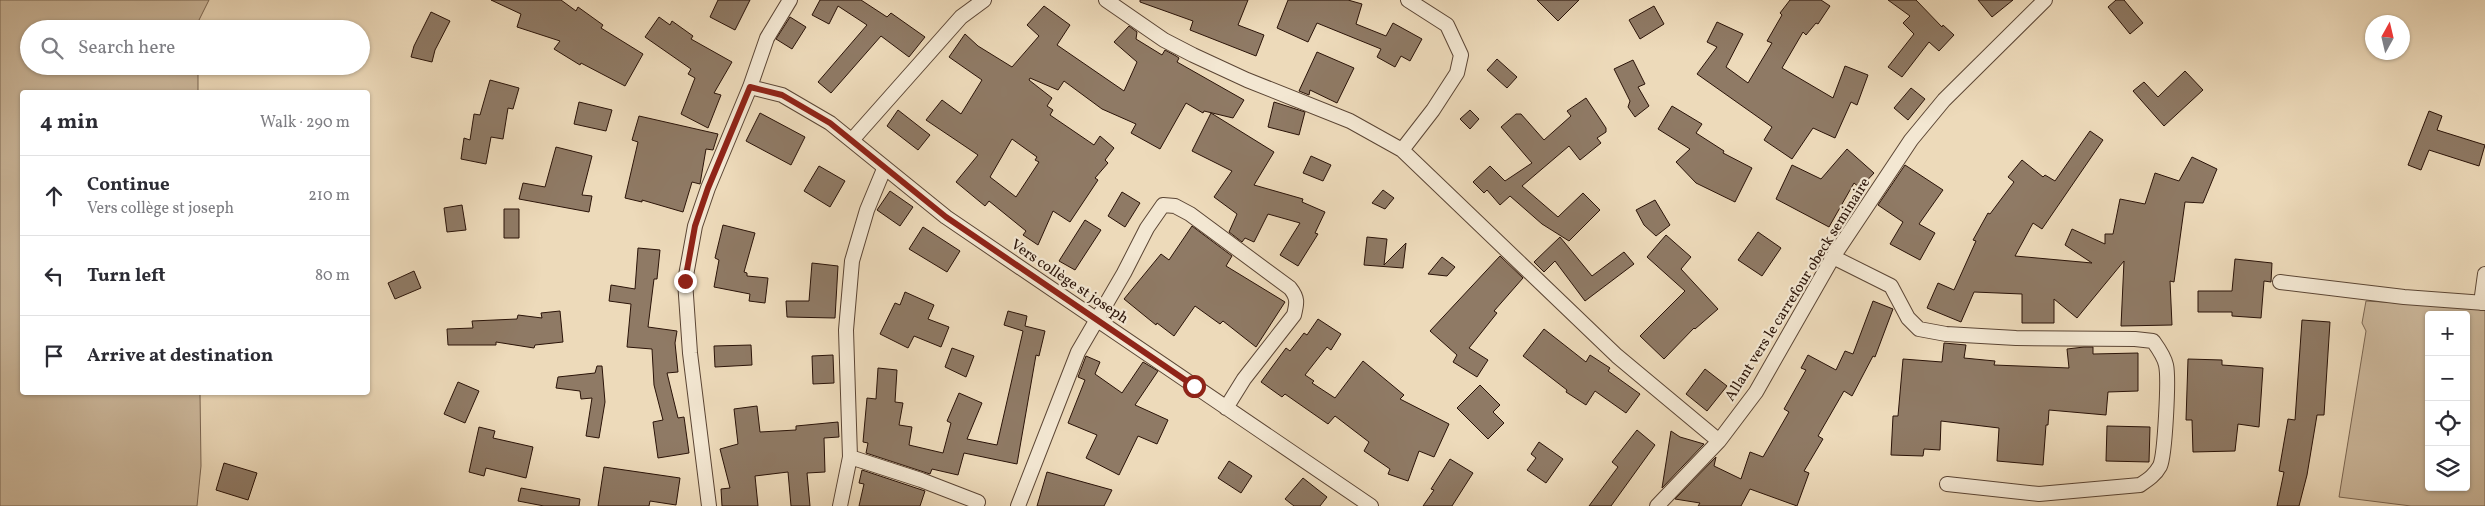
<!DOCTYPE html>
<html lang="en">
<head>
<meta charset="utf-8">
<style>
	:root { --surface:#fff; --page:#f2f2f3; --text:#2b2b33; --muted:#7c7c81; --line:#e1e1e2 }
	body { margin:0; font-family:Vollkorn,serif; background:var(--page); color:var(--text) }
	.controls { position:absolute; right:15px; bottom:15px; display:grid; overflow:hidden; border-radius:5px; box-shadow:0 1px 4px #0004 }
	.controls button { width:45px; height:45px; display:grid; place-items:center; padding:0; border:0; border-bottom:1px solid var(--line); background:var(--surface); color:var(--text); font:25px sans-serif }
	.compass { position:absolute; left:2365px; top:15px; width:45px; height:45px; border-radius:50%; background:var(--surface); box-shadow:0 1px 4px #0004; rotate:8deg }
	.stop { position:absolute; width:15px; height:15px; margin:-11px; border:4px solid #8f2418; border-radius:50%; background:#fff }
	.stop.end { background:#8f2418; border-color:#fff; box-shadow:0 1px 5px #0008 }
	.list { margin:0; padding:0; list-style:none }
	h2 { display:flex; justify-content:space-between; align-items:center; height:65px; margin:0; padding:0 20px; font-size:21px }
	h2 small { font-size:16px; font-weight:400; color:var(--muted) }
	.list li { display:grid; grid-template-columns:32px 1fr auto; gap:15px; align-items:center; box-sizing:border-box; height:80px; padding:0 20px; border-top:1px solid var(--line) }
	.list b { display:block; font-size:19px; white-space:nowrap }
	.list p { margin:0; font-size:16px; white-space:nowrap; color:var(--muted) }
	.list em { font-size:16px; font-style:normal; color:var(--muted) }
	.icon { flex:none; width:28px; height:28px; fill:none; stroke:currentColor; stroke-width:2; stroke-linecap:round; stroke-linejoin:round }
	.map { position:relative; flex:none; width:2485px; height:506px; overflow:hidden }
	.search { position:absolute; background:var(--surface); box-shadow:0 1px 4px #0004; left:20px; top:20px; width:350px; height:55px; display:flex; align-items:center; gap:12px; box-sizing:border-box; padding:0 18px; border-radius:28px; color:var(--muted); font-size:19px }
	.panel { position:absolute; background:var(--surface); box-shadow:0 1px 4px #0004; left:20px; top:90px; width:350px; height:305px; border-radius:5px }
	.map>svg:first-child { display:block }
</style>
</head>
<body>
<div class="map">
<svg width="2485" height="506" viewBox="0 0 2485 506">
	<rect width="100%" height="100%" fill="#eddaba"/>
	<filter id="stains"><feTurbulence type="fractalNoise" baseFrequency=".004" numOctaves="4"/><feColorMatrix values="0 0 0 0 .2 0 0 0 0 .09 0 0 0 0 .02 0 0 0 .5 -.17"/></filter>
	<radialGradient id="worn" r=".72"><stop offset=".6" stop-color="#630" stop-opacity="0"/><stop offset="1" stop-color="#630" stop-opacity=".3"/></radialGradient>
	<!-- green -->
	<path fill="#ccb89c" stroke="#7b6652" fill-rule="evenodd" d="M0,0H209L198,22V29H29V66H198V92H22V392L200,393L201,466L197,506H0Z
		M2366,301L2485,308V506H2411L2339,497L2366,331L2362,323ZM2429,315H2466V487H2429Z"/>
	<!-- building -->
	<path fill="#8f7a65" stroke="#2a1308" fill-rule="evenodd" d="M491,0H561L576,11L578,7L603,25L601,28L643,54L625,86L581,63L580,65L554,49L560,41L517,27L521,14Z
		M718,0H750L735,30L710,17Z
		M820,0H861L887,17L891,13L925,37L909,57L881,36L831,93L818,82L867,25L838,6L829,24L812,15Z
		M1140,0H1248L1238,25L1264,35L1256,56L1190,30L1193,21L1140,2Z
		M1288,0H1348L1362,4L1356,24L1386,36L1393,23L1422,39L1410,61L1401,56L1395,67L1377,57L1381,49L1317,23L1308,42L1277,28Z
		M1537,0H1579L1558,21Z
		M1790,0H1821L1830,6L1818,24L1816,23L1806,35L1803,32L1782,68L1833,98L1845,66L1868,75L1857,105L1851,102L1835,138L1813,128L1792,159L1764,140L1772,127L1697,74L1717,47L1707,42L1717,22L1743,34L1726,67L1748,83L1772,43L1767,41L1782,15L1780,13Z
		M1888,0H1916L1942,27L1943,25L1954,35L1939,51L1929,42L1902,77L1888,67L1914,34L1903,23L1910,16Z
		M1978,0H2013L1992,17Z
		M2116,0H2124L2143,23L2130,34L2108,7Z
		M1044,6L1070,25L1057,45L1124,91L1137,62L1114,42L1129,26L1137,32L1136,39L1162,55L1165,50L1176,56L1179,58L1177,62L1244,100L1233,118L1204,111L1203,113L1186,103L1160,149L1131,133L1136,124L1102,109L1064,81L1058,90L1030,78L1029,80L1052,98L1047,106L1053,110L1050,115L1094,145L1100,136L1114,148L1105,160L1108,163L1095,178L1098,180L1070,222L1053,211L1038,245L1023,235L1026,231L989,201L985,206L956,182L978,155L926,120L942,100L961,114L982,80L949,57L965,34L978,46L1012,67L1039,36L1027,25ZM1012,139L1037,157L1035,160L1039,162L1016,197L990,177Z
		M1654,6L1664,24L1640,39L1629,20Z
		M431,12L450,21L435,50L432,62L411,57L414,46Z
		M659,17L670,25L672,21L693,36L691,39L732,62L714,93L721,95L708,128L681,114L695,78L688,74L691,69L645,37Z
		M790,17L806,27L792,49L776,39Z
		M1317,52L1354,68L1337,103L1310,90L1309,95L1299,91Z
		M1497,59L1517,77L1507,88L1487,70Z
		M1633,60L1645,84L1638,87L1649,106L1635,117L1628,107L1630,101L1614,69Z
		M2185,71L2203,90L2164,126L2133,91L2144,82L2158,97Z
		M490,80L519,88L513,109L508,108L503,139L491,137L486,164L461,159L464,138L470,140L474,114L480,115Z
		M1911,88L1925,99L1908,120L1894,108Z
		M1586,98L1606,128V132L1597,138L1601,143L1580,160L1569,146L1522,186L1558,217L1583,193L1600,210L1569,241L1542,224L1510,196L1500,205L1487,190L1484,193L1473,182L1490,166L1505,181L1532,163L1501,127L1516,114H1521L1544,140L1571,116L1567,111Z
		M579,102L612,110L606,131L574,124Z
		M1274,102L1305,112L1299,135L1268,127Z
		M1672,106L1702,124L1696,133L1724,151L1723,153L1752,168L1735,202L1696,183L1676,162L1690,149L1658,129Z
		M898,110L930,135L918,150L887,126Z
		M1470,110L1479,119L1470,129L1460,119Z
		M2429,111L2442,116L2437,130L2485,145L2479,166L2429,150L2421,170L2408,165Z
		M760,113L805,137L791,165L746,141Z
		M1211,113L1274,152L1254,185L1303,199L1302,202L1325,212L1315,233L1318,234L1298,266L1280,255L1300,223L1268,214L1254,242L1245,238L1242,242L1229,232L1237,214L1214,197L1232,171L1192,151Z
		M639,116L718,134L713,150L706,149L700,184L692,182L683,212L642,200V202L625,198L638,142L632,140Z
		M2090,131L2103,140L2042,229L2033,223L2015,256L2092,263L2065,245L2072,229L2105,244V234H2113L2120,199L2145,204L2155,173L2179,181L2192,157L2217,169L2203,203L2185,202L2174,282L2170,281L2172,325L2121,326L2124,261L2077,318L2054,299V323H2022V294L1974,292L1961,322L1927,308L1938,283L1954,290L1976,241L1973,240L1988,213L1990,214L2014,182L2008,177L2022,160L2043,177L2045,175L2055,181Z
		M556,147L592,156L582,195L592,196L589,212L519,199L523,183L545,187Z
		M1847,149L1874,173L1860,188L1854,183L1829,227L1776,199L1792,165L1821,179Z
		M1311,156L1331,165L1323,181L1303,173Z
		M1905,165L1943,190L1919,224L1935,233L1920,260L1890,244L1903,222L1878,205Z
		M819,166L845,181L830,207L804,191Z
		M1383,190L1394,198L1385,209L1372,203Z
		M890,191L913,207L900,226L877,210Z
		M1122,192L1140,203L1125,227L1108,216Z
		M1655,200L1670,225L1656,236L1644,225L1636,210Z
		M462,205L466,230L447,232L444,208Z
		M504,209H519V238H504Z
		M1085,220L1101,230L1075,270L1059,261Z
		M723,225L755,233L744,272L747,273V276L768,278L765,303L749,301L750,294L714,287L719,260L715,258Z
		M1192,226L1232,256L1226,266L1285,302L1256,347L1223,321L1220,324L1195,306L1174,336L1157,323L1156,325L1124,299L1161,254L1169,260Z
		M923,227L960,251L947,272L909,249Z
		M1758,232L1781,248L1762,276L1738,260Z
		M1666,235L1691,257L1681,269L1718,309L1695,329L1694,328L1664,359L1640,336L1685,291L1647,257Z
		M1367,237L1387,239L1384,265L1406,243L1403,268L1364,265Z
		M1560,237L1592,276L1624,252L1634,264L1585,301L1555,261L1544,272L1534,262Z
		M638,248L660,250L657,279H654L648,327L677,331L675,343L678,372L667,373L678,418L684,417L689,453L658,458L653,422L663,420L654,385L652,349L627,347L631,304L609,301L611,285L635,289Z
		M1500,256L1523,278L1494,311L1497,313L1469,348L1488,360L1477,377L1453,362L1457,355L1430,331Z
		M1442,257L1455,267L1447,276L1428,274Z
		M2235,259L2272,263L2271,282L2264,281L2261,318L2232,316V312H2198V291H2232Z
		M812,263L838,266L835,318L787,317L786,301H809Z
		M414,271L421,288L395,299L388,283Z
		M905,292L934,305L928,319L949,327L941,347L914,336L908,348L880,334L895,303L900,305Z
		M1873,301L1893,309L1875,357L1873,356L1852,396L1844,391L1818,436L1823,439L1804,471L1809,473L1797,506L1750,489L1741,506H1698L1700,503L1675,499L1716,457L1714,466L1741,479L1750,452L1763,457L1789,412L1784,409L1806,370L1801,368L1808,355L1836,370L1845,351L1853,354Z
		M560,311L563,342L535,345L534,348L496,342V345H448L447,329L473,328L472,321L517,319L518,315L542,318L541,313Z
		M1008,311L1027,316L1025,326L1045,331L1039,356L1036,355L1017,464L964,453L958,475L932,469L930,474L866,453L868,443L863,442L867,398L876,399L878,368L897,370L895,402L903,403L899,425L912,427L909,445L943,453L951,423L947,421L959,393L982,403L967,439L997,445L1023,331L1004,325Z
		M1318,319L1341,334L1331,350L1327,347L1305,375L1314,381L1312,383L1335,398L1363,361L1404,395L1400,399L1449,424L1434,457L1419,451L1408,481L1388,474L1390,469L1364,451L1369,442L1335,416L1328,424L1285,394L1282,397L1261,382L1286,348L1290,351L1304,333L1307,335Z
		M2302,320L2330,322L2324,415H2317L2307,475L2299,506H2277L2284,472L2279,471L2288,419L2295,420Z
		M1544,329L1586,362L1590,355L1610,368L1608,371L1640,394L1626,413L1595,391L1586,405L1566,392L1567,390L1523,356Z
		M1944,343L1966,345L1964,358L1995,361L1994,365L2069,368L2067,349L2084,347H2093V354L2138,353V391L2108,392L2106,415L2049,410L2048,425H2046L2043,465L1997,461L1999,428L1941,421L1940,450L1924,449L1923,456L1891,455L1893,416H1898L1903,359L1942,362Z
		M751,345L752,365L715,367L714,346Z
		M952,348L974,356L966,377L945,367Z
		M833,355L834,383L813,384L812,356Z
		M1086,356L1100,362L1095,374L1122,393L1143,362L1158,371L1135,405L1168,420L1157,444L1138,436L1119,475L1086,458L1097,435L1068,423L1085,380L1078,377Z
		M2188,359L2222,360V365L2263,368L2259,427L2238,424L2235,451L2193,452L2192,420H2186Z
		M597,366H602L605,402L599,438L586,436L592,398L581,399L580,391L556,388L558,377L595,373Z
		M1705,369L1727,386L1707,411L1686,394Z
		M458,382L479,391L465,423L444,414Z
		M1480,385L1500,405L1493,412L1504,423L1488,439L1457,408Z
		M757,406L760,432L796,430V426L838,422L839,437L824,438L825,472L807,473L810,506H791L788,472L755,476L758,506H722L721,489L730,488L720,449L738,444L734,409Z
		M2107,426L2150,427L2149,462L2106,461Z
		M479,427L495,431L493,438L533,447L526,478L486,468L484,476L469,472Z
		M1637,430L1655,445L1611,506H1589L1618,467L1612,462Z
		M1671,431L1680,437L1704,444L1662,488Z
		M1539,442L1563,459L1546,483L1527,470L1536,458L1531,454Z
		M1450,459L1473,473L1452,506H1423L1434,490L1431,489Z
		M1229,461L1252,476L1241,493L1218,478Z
		M224,463L257,473L248,500L216,490Z
		M604,467L680,478L676,505L650,501L649,506H598Z
		M862,470L925,491L920,506H859L864,484L859,483Z
		M1047,472L1112,490L1104,506H1037Z
		M1303,478L1327,497L1320,506H1294L1285,499Z
		M521,488L580,499L579,506H544L518,501Z"/>
	<g fill="none" stroke-linecap="round" stroke-linejoin="round">
		<defs>
			<path id="street" d="M1106,0L1164,40L1193,55L1247,80L1350,121L1402,150L1617,356L1719,441
				M750,87L782,95L830,123L946,217L1371,506
				M852,140L961,17L984,0
				M1402,150L1433,110L1457,73L1461,55L1447,25L1408,0
				M1833,257L1891,286L1908,318L1919,329L1946,334L2016,338L2135,339L2153,341C2158,348 2164,356 2166,365C2169,378 2165,455 2160,466C2155,475 2149,479 2140,485L2039,494L1947,484
				M2280,282L2404,297L2485,303
				M2481,303L2485,274
				M850,457L921,480L978,502
				M709,506L690,353L685,281L695,226L708,188L750,87L767,38L790,0
				M840,506L850,457L846,330L852,261L867,210L884,169
				M1018,506L1078,352L1124,273L1147,228L1163,205L1175,206L1190,214L1290,288C1298,298 1297,303 1294,315L1244,379L1226,408
				M1657,506L1719,441L1756,392L1833,257L1911,140L1944,100L2045,0"/>
		</defs>
		<!-- street casing -->
		<use href="#street" stroke="#5b4534" stroke-width="16"/>
		<!-- street -->
		<use href="#street" stroke="#f3e7d2" stroke-width="14"/>
	</g>
	<g fill="none" stroke-linecap="round" stroke-linejoin="round">
		<!-- route -->
		<path stroke="#8f2418" stroke-width="6" d="M685,281L695,226L708,188L750,87L782,95L830,123L946,217L1194,386"/>
	</g>
	<g text-anchor="middle" stroke-width="4.5" stroke-linejoin="round" paint-order="stroke">
		<!-- street labels -->
		<g font-size="15" fill="#2a1308" stroke="#f3e7d2">
			<text transform="translate(1070 281) rotate(34)" y="5">Vers collège st joseph</text>
			<text transform="translate(1797 289) rotate(-58)" y="5">Allant vers le carrefour obeck seminaire</text>
		</g>
	</g>
	<rect width="100%" height="100%" filter="url(#stains)"/>
	<rect width="100%" height="100%" fill="url(#worn)"/>
</svg>
<div class="controls">
<button>+</button>
<button>−</button>
<button><svg class="icon" aria-label="locate" viewBox="0 0 24 24"><circle cx="12" cy="12" r="6"/><path d="M12 2v4M12 18v4M2 12h4M18 12h4"/></svg></button>
<button><svg class="icon" aria-label="layers" viewBox="0 0 24 24"><path d="M12 4l9 5-9 5-9-5zM3 14l9 5 9-5"/></svg></button>
</div>
<svg class="compass" viewBox="-18 -18 36 36"><path d="M0-13l5 13h-10z" fill="#e53935"/><path d="M0 13l5-13h-10z" fill="#7c7c81"/></svg>
<div class="stop" style="left:1194px;top:386px"></div>
<div class="stop end" style="left:685px;top:281px"></div>
<div class="search"><svg class="icon" aria-label="search" viewBox="0 0 24 24"><circle cx="10" cy="10" r="6"/><path d="M15 15l6 6"/></svg>Search here</div>
<section class="panel">
<h2>4 min<small>Walk · 290 m</small></h2>
<ul class="list">
<li><svg class="icon" aria-label="ahead" viewBox="0 0 24 24"><path d="M12 20V5M6 11l6-6 6 6"/></svg><div><b>Continue</b><p>Vers collège st joseph</p></div><em>210 m</em></li>
<li><svg class="icon" aria-label="left" viewBox="0 0 24 24"><path d="M17 20v-9H6M10 6l-5 5 5 5"/></svg><div><b>Turn left</b></div><em>80 m</em></li>
<li><svg class="icon" aria-label="arrive" viewBox="0 0 24 24"><path d="M6 21V4h12l-3 4 3 4H6"/></svg><div><b>Arrive at destination</b></div></li>
</ul>
</section>
</div>
</body>
</html>
